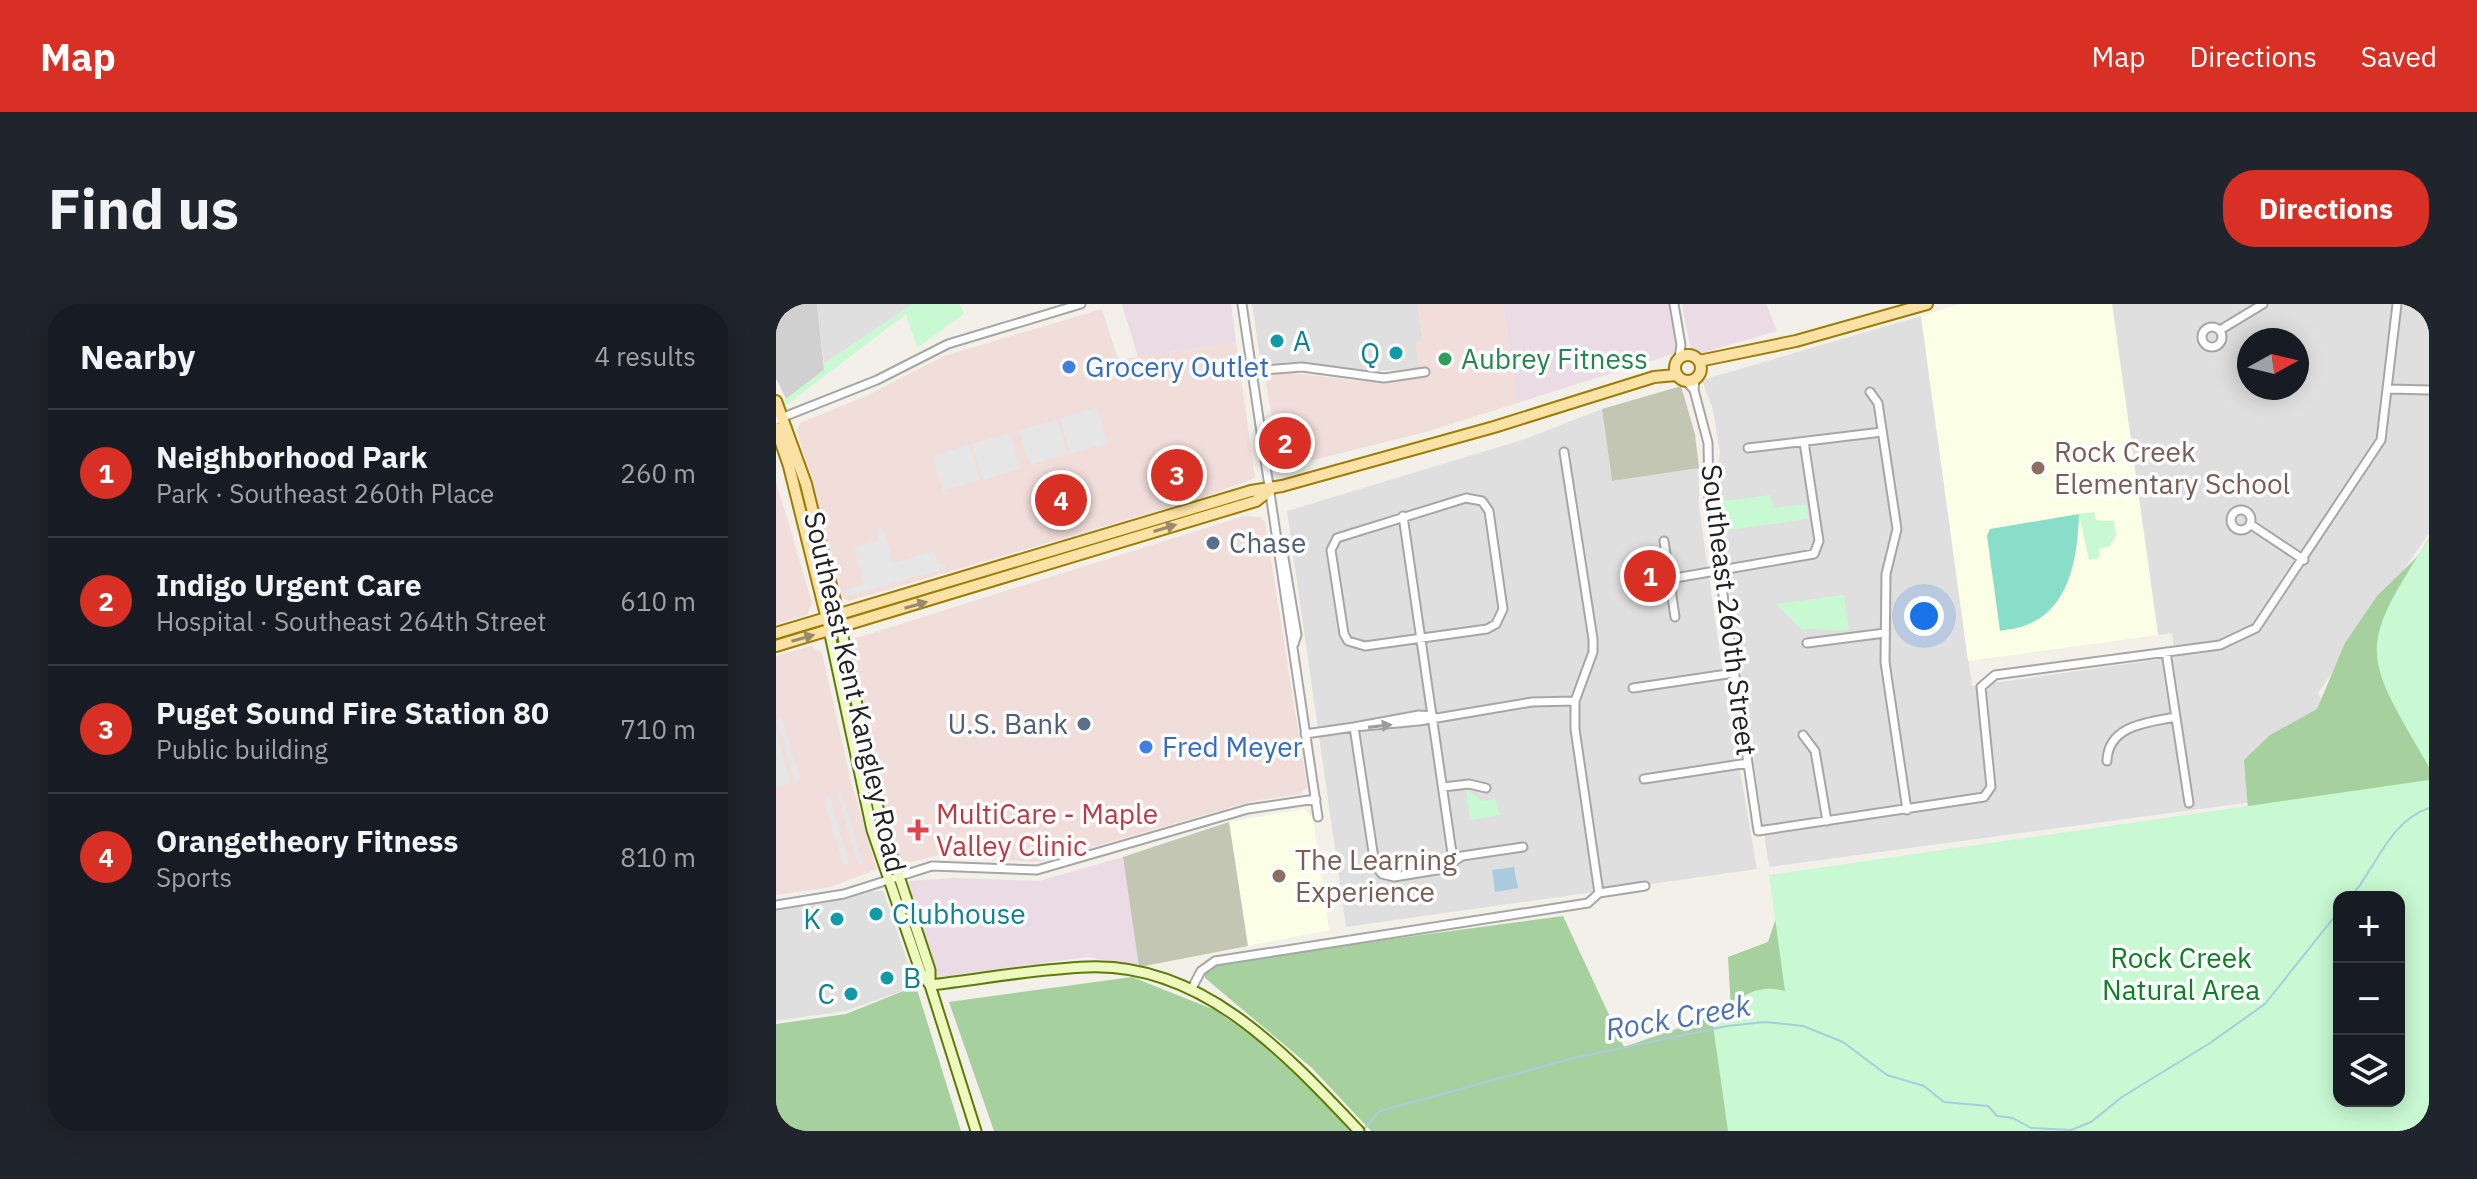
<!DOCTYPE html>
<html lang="en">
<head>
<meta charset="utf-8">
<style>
	:root { --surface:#171b24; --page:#20242c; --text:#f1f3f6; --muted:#9ea1a6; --line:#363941; --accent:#d93025 }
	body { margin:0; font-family:"IBM Plex Sans",sans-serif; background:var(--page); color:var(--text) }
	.controls { position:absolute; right:24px; bottom:24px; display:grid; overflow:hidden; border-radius:16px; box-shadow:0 4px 20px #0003 }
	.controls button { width:72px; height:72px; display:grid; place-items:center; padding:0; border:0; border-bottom:2px solid var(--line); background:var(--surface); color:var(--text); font:40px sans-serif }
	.compass { position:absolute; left:1461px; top:24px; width:72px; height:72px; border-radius:50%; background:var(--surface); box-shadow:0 4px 20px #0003; rotate:82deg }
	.you { position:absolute; left:1148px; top:312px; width:28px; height:28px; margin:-20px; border:6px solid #fff; border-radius:50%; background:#1a73e8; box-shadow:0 0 0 12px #1a73e833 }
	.badge { display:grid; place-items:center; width:52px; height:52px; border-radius:50%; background:var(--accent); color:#fff; font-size:26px; font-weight:700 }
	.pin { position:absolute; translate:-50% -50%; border:4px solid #fff; box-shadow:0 2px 8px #0006 }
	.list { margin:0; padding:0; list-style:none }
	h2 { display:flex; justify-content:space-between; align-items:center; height:104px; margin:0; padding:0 32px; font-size:34px }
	h2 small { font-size:26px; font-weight:400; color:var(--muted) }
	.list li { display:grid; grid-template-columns:52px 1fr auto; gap:24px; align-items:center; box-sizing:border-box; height:128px; padding:0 32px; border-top:2px solid var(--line) }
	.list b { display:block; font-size:30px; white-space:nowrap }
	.list p { margin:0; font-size:26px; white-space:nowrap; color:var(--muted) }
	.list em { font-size:26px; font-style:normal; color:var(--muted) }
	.icon { flex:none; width:44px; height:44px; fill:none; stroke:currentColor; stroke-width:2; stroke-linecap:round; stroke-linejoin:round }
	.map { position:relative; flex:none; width:1653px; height:827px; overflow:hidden; border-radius:32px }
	header { display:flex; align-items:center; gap:48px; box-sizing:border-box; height:112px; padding:0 40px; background:var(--accent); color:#fff }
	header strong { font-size:38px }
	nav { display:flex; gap:44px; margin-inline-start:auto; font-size:28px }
	.intro { display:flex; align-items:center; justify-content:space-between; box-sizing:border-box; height:192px; padding:0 48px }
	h1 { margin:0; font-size:56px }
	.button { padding:20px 36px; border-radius:32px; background:var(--accent); color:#fff; font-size:28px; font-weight:700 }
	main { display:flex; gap:48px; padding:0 48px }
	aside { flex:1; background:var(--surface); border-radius:32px; box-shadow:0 4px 20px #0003 }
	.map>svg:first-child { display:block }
</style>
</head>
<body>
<header>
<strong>Map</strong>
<nav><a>Map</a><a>Directions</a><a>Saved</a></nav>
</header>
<div class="intro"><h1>Find us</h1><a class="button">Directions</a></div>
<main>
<aside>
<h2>Nearby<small>4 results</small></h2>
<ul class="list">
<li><span class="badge">1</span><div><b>Neighborhood Park</b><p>Park · Southeast 260th Place</p></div><em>260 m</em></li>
<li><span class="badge">2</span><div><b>Indigo Urgent Care</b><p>Hospital · Southeast 264th Street</p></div><em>610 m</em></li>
<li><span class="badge">3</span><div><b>Puget Sound Fire Station 80</b><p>Public building</p></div><em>710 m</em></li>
<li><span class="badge">4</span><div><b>Orangetheory Fitness</b><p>Sports</p></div><em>810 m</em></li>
</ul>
</aside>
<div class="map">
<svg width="1653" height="827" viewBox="0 0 1653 827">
	<rect width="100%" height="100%" fill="#f2f0e9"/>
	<!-- residential -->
	<path fill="#e0dfdf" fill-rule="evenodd" d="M41,0H137L48,60Z
		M476,0H642L647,37L640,39L643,64L591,68L540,60H489L484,55Z
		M1336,0H1653V229L1542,389L1595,482L993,563L939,192L944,148L937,106L926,76L1145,12L1196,382L1400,353L1396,329L1382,331ZM1473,36H1521V84H1473Z
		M826,105L836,177L923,164V203L946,364L981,565L570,623L511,207L746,136Z
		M96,587H107L140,682L70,707L0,717V607L72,595Z"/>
	<!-- commercial -->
	<path fill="#f1ddd9" d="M642,0H727L741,99L653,127L513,162L504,160L489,73L499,67L583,77L644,73L639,38L647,36Z
		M326,5L342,56L460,38L479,174L428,193L73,297L67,294L21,126L24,119L90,92L168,52Z
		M0,177L36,299L31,311L0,320Z
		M468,212L484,213L489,218L531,483L524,490L477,497L264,558L159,552L131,559L124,556L100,489L71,346L77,335Z
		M35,342L46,349L75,478L101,565L55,583L0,591V352Z"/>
	<!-- industrial -->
	<path fill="#eadbe5" d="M346,0H455L460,38L362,53Z
		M727,0H893L900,49L741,99Z
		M906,0H990L1001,27L926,49L915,47Z
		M347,553L363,663L312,653L161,673L129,583L134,577L180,574L263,577Z"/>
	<!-- education -->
	<path fill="#fbffe5" d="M1184,0H1336L1382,331L1192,357L1145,12Z
		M528,505L537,514L553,626L472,642L453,518Z"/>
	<!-- religious -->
	<path fill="#d0d0d0" d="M0,0H41L48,66L10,95L0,74Z"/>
	<!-- construction -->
	<path fill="#c4c6b4" d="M905,82L919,130L923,164L836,177L826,105Z
		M453,518L472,642L363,663L347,553Z"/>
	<!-- forest -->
	<path fill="#a6d09e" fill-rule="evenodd" d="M1653,234V827H595L536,764L429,674V667L444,658L787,612L848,743L955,706L952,653L992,638L1012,578L1472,505L1468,456L1494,431L1541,405L1569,339L1601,292L1643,251ZM1563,593H1623V797H1563Z
		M356,673L439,706L509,756L578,827H218L173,698Z
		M140,682L185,827H0V720L70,710Z"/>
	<!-- park -->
	<path fill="#c8f9d2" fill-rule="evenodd" d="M137,0H184L188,10L141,44L130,10L9,102L7,97L48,66V60Z
		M995,191L997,204L1030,200L1032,215L946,227L941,198Z
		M1318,208L1320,216L1338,217L1340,231L1334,242L1323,245V254L1313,256L1303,210Z
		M1653,235V463C1587,349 1580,347 1653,235Z
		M1068,291L1073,326C1057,328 1035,323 1026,326L1000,300Z
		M1653,476V827H952L936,714C960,697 978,678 1009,687L993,571ZM1563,593H1623V797H1563Z
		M690,485L706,497L719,495L724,511L694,516Z"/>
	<!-- pitch -->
	<path fill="#89dec9" d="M1303,210C1302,249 1295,301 1255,319C1246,324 1234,325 1224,327L1211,232L1214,225Z"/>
	<!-- parking -->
	<path fill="#e6e6e6" d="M321,103L332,139L294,150L284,114Z
		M281,115L291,150L254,161L243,126Z
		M234,129L245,165L207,176L196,140Z
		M194,140L204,176L167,187L156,152Z
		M107,224L117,259L158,247L162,260L168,259L170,265L70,292L69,286L88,280L78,244L103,236L101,225Z
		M6,413L25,476L19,478L0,415Z
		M0,429L15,479L0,484Z
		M66,488L87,560L82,561L61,489Z
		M53,491L73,559L67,561L47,493Z"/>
	<!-- water -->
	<path fill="#aacbde" d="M738,563L742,584L719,588L716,566Z"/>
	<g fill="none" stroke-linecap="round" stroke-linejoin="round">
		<!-- stream -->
		<path stroke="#aacbde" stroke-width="2" d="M1575,593C1601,562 1613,518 1653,504
			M587,826L604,807L798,754L951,722L989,718L1027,722L1067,738L1111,771L1148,782L1168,798L1212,802L1221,812L1237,814L1255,824L1295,826L1315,818L1346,793L1434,739L1489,700L1563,607"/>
		<defs>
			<path id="street" d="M466,0L542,513
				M898,0L905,41L903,54
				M1426 33a10 10 0 1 1 20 0a10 10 0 1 1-20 0Z
				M1444,26L1487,0
				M476,67L526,63L608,74L649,68
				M919,75L918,86L932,139L933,196L982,527L1208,493L1215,483L1205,383L1219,371L1444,341L1480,324L1605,136L1621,0
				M910,77L918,86
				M1613,85L1653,86
				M1094,88L1102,99L1121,225L1110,270L1109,358L1131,506
				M0,116L101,76L172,40L305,0
				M972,144L1106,128
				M788,148L817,335V348L799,397V425L823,589
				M690,194L706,197L713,207L727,305L720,320L711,325L589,342L572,337L568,330L555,246L561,234Z
				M1455 216a10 10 0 1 1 20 0a10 10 0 1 1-20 0Z
				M627,212L677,556
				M1474,220L1528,256
				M888,237L899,313
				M506,242L521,331L518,340
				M893,275L1038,250L1043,237L1028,138
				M1031,339L1109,329
				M1390,348L1413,499
				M857,384L958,369
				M657,412L643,411L578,423L643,417L756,398L799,397
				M529,430L578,423L599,561L606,570L618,573L667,565L686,552L747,543
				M1027,431L1039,447L1051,517
				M1331,457C1332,421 1373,418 1400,413
				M868,475L972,459
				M667,483L693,480L710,484
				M0,601L68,590L156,562L261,566L472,505L540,495
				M415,686L425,667L439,657L812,599L823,589L869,582"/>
			<path id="secondary" d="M65,323L105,518L154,666V681
				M53,326L96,526L145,669L154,681L200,827
				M154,681C206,675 258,665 311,663C426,658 510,750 583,827"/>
			<path id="primary" d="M899 64a13 13 0 1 1 26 0a13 13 0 1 1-26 0Z
				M923,57L1020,37L1151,0
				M0,97L30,180L64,317
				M0,124L13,162L52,319
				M0,329L475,187L506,182L718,123L878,73L900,71
				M0,342L480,197L493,187"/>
		</defs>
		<!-- street casing -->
		<use href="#street" stroke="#a6a6a6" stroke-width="11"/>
		<!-- secondary casing -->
		<use href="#secondary" stroke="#5e7a07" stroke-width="13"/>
		<!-- primary casing -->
		<use href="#primary" stroke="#9c7e03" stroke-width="14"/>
		<!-- street -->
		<use href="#street" stroke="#fff" stroke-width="7"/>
		<!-- secondary -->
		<use href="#secondary" stroke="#eef9bf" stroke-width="9"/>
		<!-- primary -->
		<use href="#primary" stroke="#fae1a5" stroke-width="10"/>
	</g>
	<!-- one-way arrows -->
	<defs><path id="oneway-solid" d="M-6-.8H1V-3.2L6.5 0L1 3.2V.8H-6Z" transform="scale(2)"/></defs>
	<g fill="#998b6a">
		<use href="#oneway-solid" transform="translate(389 224) rotate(-17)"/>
		<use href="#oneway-solid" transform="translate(140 301) rotate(-16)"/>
		<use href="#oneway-solid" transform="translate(27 334) rotate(-16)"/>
	</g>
	<use fill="#9c9c9c" href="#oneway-solid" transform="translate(604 422) rotate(-7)"/>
	<!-- markers -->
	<g fill="#0f9aa8" stroke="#fff" stroke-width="3">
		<circle cx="501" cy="37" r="8"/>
		<circle cx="620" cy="49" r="8"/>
		<circle cx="100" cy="610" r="8"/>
		<circle cx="61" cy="615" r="8"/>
		<circle cx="111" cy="674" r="8"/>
		<circle cx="75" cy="690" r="8"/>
	</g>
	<circle fill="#2e9e5b" stroke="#fff" stroke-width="3" cx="669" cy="55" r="8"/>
	<g fill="#3f7fe0" stroke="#fff" stroke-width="3">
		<circle cx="293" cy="63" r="8"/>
		<circle cx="370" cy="443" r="8"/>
	</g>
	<g fill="#8d6e63" stroke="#fff" stroke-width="3">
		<circle cx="1262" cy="164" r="8"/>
		<circle cx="503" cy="572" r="8"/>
	</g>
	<g fill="#5c6f8a" stroke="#fff" stroke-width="3">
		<circle cx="437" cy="239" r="8"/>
		<circle cx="308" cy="420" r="8"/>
	</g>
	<path fill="#e0444e" stroke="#fff" stroke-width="3" d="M138 514h8v8h8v8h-8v8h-8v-8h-8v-8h8z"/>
	<g text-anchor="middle" stroke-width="7" stroke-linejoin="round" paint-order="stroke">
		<!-- culture labels -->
		<g font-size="28" fill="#0d838f" stroke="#fff" text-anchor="start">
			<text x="517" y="47">A</text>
			<text x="604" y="59" text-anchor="end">Q</text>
			<text x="116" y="620">Clubhouse</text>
			<text x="45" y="625" text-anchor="end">K</text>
			<text x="127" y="684">B</text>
			<text x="59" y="700" text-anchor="end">C</text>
		</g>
		<!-- leisure labels -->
		<g font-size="28" fill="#27864d" stroke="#fff" text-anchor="start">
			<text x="685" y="65">Aubrey Fitness</text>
		</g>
		<!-- shop labels -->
		<g font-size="28" fill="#366cbe" stroke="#fff" text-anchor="start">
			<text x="309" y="73">Grocery Outlet</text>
			<text x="386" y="453">Fred Meyer</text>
		</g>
		<!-- education labels -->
		<g font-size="28" fill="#785e54" stroke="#fff" text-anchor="start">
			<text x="1278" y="158">Rock Creek<tspan x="1278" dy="32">Elementary School</tspan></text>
			<text x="519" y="566">The Learning<tspan x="519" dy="32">Experience</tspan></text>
		</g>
		<!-- service labels -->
		<g font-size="28" fill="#4e5e75" stroke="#fff" text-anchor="start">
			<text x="453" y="249">Chase</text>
			<text x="292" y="430" text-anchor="end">U.S. Bank</text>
		</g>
		<!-- street labels -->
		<g font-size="28" fill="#222" stroke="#fff">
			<text transform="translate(953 306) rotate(83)" y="10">Southeast 260th Street</text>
			<text transform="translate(79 388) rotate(77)" y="10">Southeast Kent Kangley Road</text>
		</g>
		<!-- health labels -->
		<g font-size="28" fill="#be3a42" stroke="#fff" text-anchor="start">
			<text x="160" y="520">MultiCare - Maple<tspan x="160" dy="32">Valley Clinic</tspan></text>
		</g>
		<!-- park labels -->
		<g font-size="28" fill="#0e8127" stroke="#fff">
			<text x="1405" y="664">Rock Creek<tspan x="1405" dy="32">Natural Area</tspan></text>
		</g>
		<!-- water labels -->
		<g font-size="30" font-style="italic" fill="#4e72b1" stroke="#fff">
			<text transform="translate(902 714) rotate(-10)" y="10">Rock Creek</text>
		</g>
	</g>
</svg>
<div class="controls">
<button>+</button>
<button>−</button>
<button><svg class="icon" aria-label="layers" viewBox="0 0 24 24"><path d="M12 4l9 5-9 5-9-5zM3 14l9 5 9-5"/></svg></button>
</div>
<svg class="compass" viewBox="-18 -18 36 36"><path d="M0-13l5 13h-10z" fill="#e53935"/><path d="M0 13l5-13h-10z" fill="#9ea1a6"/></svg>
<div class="you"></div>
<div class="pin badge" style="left:874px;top:272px">1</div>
<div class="pin badge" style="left:509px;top:139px">2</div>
<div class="pin badge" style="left:401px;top:171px">3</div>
<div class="pin badge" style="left:285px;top:196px">4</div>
</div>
</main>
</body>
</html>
